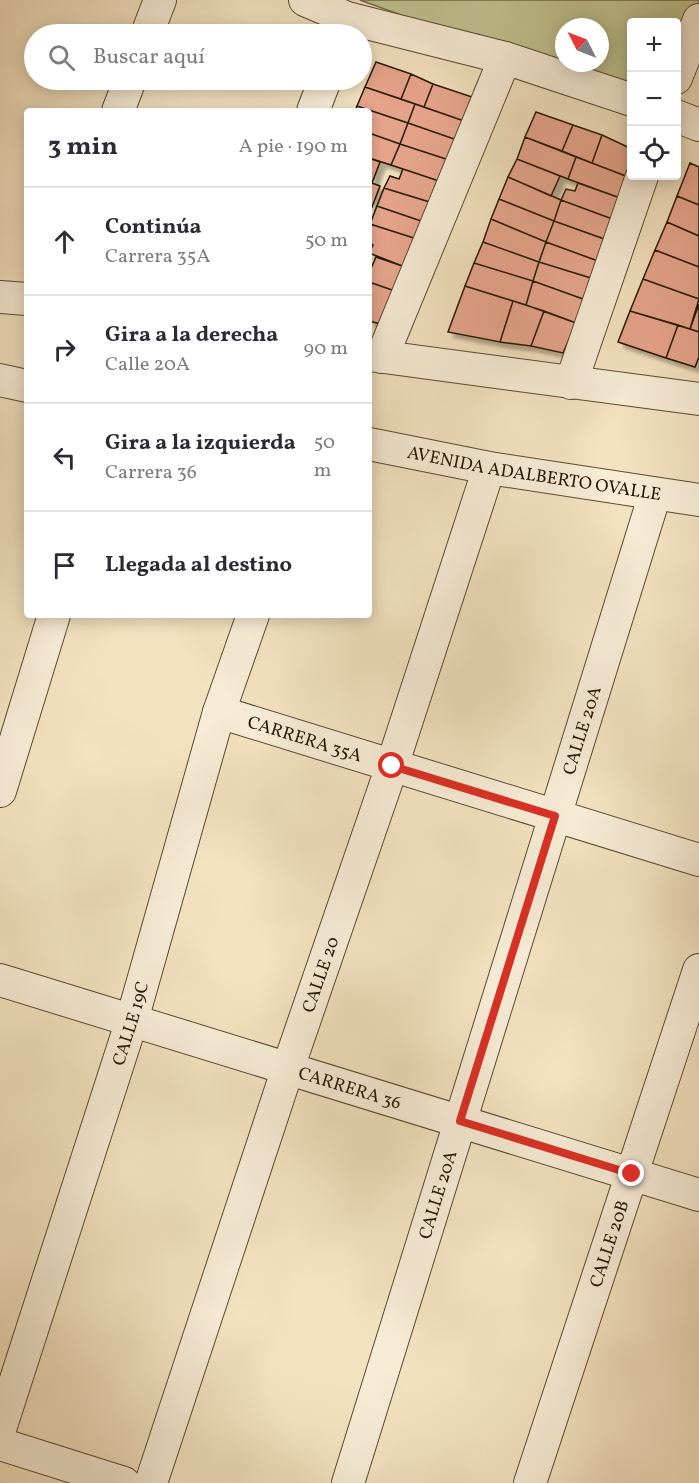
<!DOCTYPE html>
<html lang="es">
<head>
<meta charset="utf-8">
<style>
	:root { --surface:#fff; --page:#f7f7f7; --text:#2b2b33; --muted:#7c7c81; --line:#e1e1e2 }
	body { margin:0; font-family:Vollkorn,serif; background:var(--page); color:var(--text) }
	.controls { position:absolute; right:18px; top:18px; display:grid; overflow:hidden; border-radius:6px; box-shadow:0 3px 15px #0003 }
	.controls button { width:54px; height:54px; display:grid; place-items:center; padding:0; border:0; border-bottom:2px solid var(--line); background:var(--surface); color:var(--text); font:30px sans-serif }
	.compass { position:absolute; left:555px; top:18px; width:54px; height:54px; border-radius:50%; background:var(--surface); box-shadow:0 3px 15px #0003; rotate:312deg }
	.stop { position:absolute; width:18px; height:18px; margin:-14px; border:4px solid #d93025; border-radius:50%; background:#fff }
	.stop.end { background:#d93025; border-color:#fff; box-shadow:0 2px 6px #0008 }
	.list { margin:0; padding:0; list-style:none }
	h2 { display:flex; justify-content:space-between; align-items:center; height:78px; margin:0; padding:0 24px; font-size:26px }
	h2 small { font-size:20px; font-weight:400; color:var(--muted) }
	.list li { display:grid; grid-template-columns:39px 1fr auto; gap:18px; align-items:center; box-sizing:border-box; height:108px; padding:0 24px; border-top:2px solid var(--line) }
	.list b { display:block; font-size:22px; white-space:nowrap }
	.list p { margin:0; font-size:20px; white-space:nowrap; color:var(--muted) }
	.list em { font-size:20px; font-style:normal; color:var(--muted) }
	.icon { flex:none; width:33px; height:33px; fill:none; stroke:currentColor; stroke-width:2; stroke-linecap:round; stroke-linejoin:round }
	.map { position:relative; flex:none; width:699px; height:1483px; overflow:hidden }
	.search { position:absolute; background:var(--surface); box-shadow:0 3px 15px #0003; left:24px; top:24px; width:348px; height:66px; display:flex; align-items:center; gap:15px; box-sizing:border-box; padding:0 21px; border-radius:33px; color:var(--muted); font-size:22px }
	.panel { position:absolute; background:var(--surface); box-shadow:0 3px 15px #0003; left:24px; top:108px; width:348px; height:510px; border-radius:6px }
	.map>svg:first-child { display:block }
</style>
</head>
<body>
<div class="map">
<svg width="699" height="1483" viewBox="0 0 699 1483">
	<defs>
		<filter id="shadow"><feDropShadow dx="5.5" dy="5.5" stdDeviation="1.5" flood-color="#0004"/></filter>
	</defs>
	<rect width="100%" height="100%" fill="#f3e2c0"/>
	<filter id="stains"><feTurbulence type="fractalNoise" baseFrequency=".00333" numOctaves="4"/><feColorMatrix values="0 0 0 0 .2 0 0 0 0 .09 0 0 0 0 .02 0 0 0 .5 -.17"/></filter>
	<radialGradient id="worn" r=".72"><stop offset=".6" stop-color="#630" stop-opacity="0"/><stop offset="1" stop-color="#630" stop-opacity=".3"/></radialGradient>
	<!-- green -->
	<path fill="#c0c28f" stroke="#746c48" stroke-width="1.5" fill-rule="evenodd" d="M360,0H699V26L677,81L676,22H632L631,99ZM564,27H600V63H564Z"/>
	<!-- building -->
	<path fill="#e7a58c" stroke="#271700" stroke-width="1.5" filter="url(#shadow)" d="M376,62L411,74L401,99L365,87Z
		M411,74L433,84L424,107L401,99Z
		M433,84L472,97L464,121L424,107Z
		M365,87L415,104L408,123L357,106Z
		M415,104L464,121L457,140L408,123Z
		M357,106L408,123L400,144L369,133V111H355Z
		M536,112L573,125L562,151L525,137Z
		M408,123L457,140L449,160L400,144Z
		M573,125L602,135L592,163L562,151Z
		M369,133L400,144L391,165L369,158Z
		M602,135L632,149L631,178L592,163Z
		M525,137L576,157L568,179L517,159Z
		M400,144L449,160L442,182L391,165Z
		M576,157L631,178L623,199L568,179Z
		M369,158L380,162L372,183L369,182Z
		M517,159L560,176L551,196L508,177Z
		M690,163L699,167V205L677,196Z
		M403,169L442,182L433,203L384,188L390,176L399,179Z
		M508,177L561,200L554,221L499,199Z
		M369,182L380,186L372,207L369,206Z
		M578,183L623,199L615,220L561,200L566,189L575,191Z
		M384,188L433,203L424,222L377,206Z
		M677,196L699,205V236L667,222Z
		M499,199L554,221L546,242L491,219Z
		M561,200L615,220L607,240L554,221Z
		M377,206L424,222L417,239L370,224Z
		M491,219L546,242L539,262L483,242Z
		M554,221L607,240L598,261L546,242Z
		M667,222L699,236V267L655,250Z
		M370,224L417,239L405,267L369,253L373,245L369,242Z
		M483,242L539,262L533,281L474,263Z
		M546,242L598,261L591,278L539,262Z
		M655,250L699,267V299L643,279Z
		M376,257L405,267L395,291L369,282V273Z
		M539,262L591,278L583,299L533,281Z
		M474,263L533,281L526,305L465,286Z
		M643,279L699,299L690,329L630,311Z
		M533,281L583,299L576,323L526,305Z
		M369,282L395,291L381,324L369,321Z
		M465,286L513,301L500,342L448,332Z
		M513,301L544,311L531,346L500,342Z
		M699,304V332L690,329Z
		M544,311L576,323L563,353L531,346Z
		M630,311L678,325L666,358L618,342Z
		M678,325L699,332V357L695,367L666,358Z"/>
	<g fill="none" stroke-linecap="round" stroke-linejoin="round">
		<defs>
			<g id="minor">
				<path d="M305,0L347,18L505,58L632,100"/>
				<path d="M147,34L160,0"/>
				<path d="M676,78L699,20"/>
				<path d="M118,111L130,80"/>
				<path d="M313,111L325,80"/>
				<path d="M676,116L699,125"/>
				<path d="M0,297L27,299"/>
				<path d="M369,355L699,399"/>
				<path d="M382,357L505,58"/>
				<path d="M0,380L27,386"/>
				<path d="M571,383L642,176"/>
				<path id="s1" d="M369,444L489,468L699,500"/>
				<path id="s2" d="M219,712L699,860"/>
				<path d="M0,791L54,615"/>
				<path id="s3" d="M0,980L699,1195"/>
				<path id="s4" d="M0,1429L132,1020L219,712L253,615"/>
				<path d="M0,1444L124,1483"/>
				<path id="s5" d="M151,1483L288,1068L392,766L489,468"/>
				<path id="s6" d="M348,1483L655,494"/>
				<path id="s7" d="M530,1483L699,970"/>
			</g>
		</defs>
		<!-- minor casing -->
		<use href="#minor" stroke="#5a4a30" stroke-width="34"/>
		<!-- minor -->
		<use href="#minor" stroke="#f7ecd6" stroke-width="32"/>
	</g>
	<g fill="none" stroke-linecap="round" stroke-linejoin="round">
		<!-- route -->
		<path stroke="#d93025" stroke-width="8" d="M392,766L555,816L460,1121L632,1174"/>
	</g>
	<g text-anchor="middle" stroke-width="6" stroke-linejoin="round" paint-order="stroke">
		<!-- street labels -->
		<g font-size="18" fill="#271700" stroke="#f7ecd6">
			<text dy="6" stroke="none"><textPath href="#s1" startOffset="168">AVENIDA ADALBERTO OVALLE</textPath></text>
			<text dy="6" stroke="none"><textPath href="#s6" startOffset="788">CALLE 20A</textPath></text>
			<text dy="6" stroke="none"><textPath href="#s2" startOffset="90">CARRERA 35A</textPath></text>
			<text dy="6" stroke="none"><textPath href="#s5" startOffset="536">CALLE 20</textPath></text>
			<text dy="6" stroke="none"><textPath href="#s4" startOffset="426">CALLE 19C</textPath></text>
			<text dy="6" stroke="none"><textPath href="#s3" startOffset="366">CARRERA 36</textPath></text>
			<text dy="6" stroke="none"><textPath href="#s6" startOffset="302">CALLE 20A</textPath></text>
			<text dy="6" stroke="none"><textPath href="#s7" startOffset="252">CALLE 20B</textPath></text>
		</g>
	</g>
	<rect width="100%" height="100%" filter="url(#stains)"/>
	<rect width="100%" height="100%" fill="url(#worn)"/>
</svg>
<div class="controls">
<button>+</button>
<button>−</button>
<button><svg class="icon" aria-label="locate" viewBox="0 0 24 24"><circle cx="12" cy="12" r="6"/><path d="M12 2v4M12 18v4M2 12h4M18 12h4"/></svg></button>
</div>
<svg class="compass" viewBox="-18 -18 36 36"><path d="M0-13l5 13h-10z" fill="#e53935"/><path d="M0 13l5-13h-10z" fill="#7c7c81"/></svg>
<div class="stop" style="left:392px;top:766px"></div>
<div class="stop end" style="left:632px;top:1174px"></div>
<div class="search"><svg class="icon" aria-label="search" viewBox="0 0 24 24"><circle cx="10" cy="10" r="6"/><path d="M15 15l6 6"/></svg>Buscar aquí</div>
<section class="panel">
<h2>3 min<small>A pie · 190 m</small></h2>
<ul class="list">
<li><svg class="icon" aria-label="ahead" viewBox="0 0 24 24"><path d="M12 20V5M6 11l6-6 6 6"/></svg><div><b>Continúa</b><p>Carrera 35A</p></div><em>50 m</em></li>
<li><svg class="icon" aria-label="right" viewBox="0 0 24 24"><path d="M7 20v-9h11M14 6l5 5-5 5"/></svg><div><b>Gira a la derecha</b><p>Calle 20A</p></div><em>90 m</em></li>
<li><svg class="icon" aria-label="left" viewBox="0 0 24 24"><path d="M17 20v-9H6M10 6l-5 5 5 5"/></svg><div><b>Gira a la izquierda</b><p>Carrera 36</p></div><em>50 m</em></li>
<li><svg class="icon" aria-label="arrive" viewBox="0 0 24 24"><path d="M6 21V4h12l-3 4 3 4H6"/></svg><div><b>Llegada al destino</b></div></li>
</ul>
</section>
</div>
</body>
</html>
